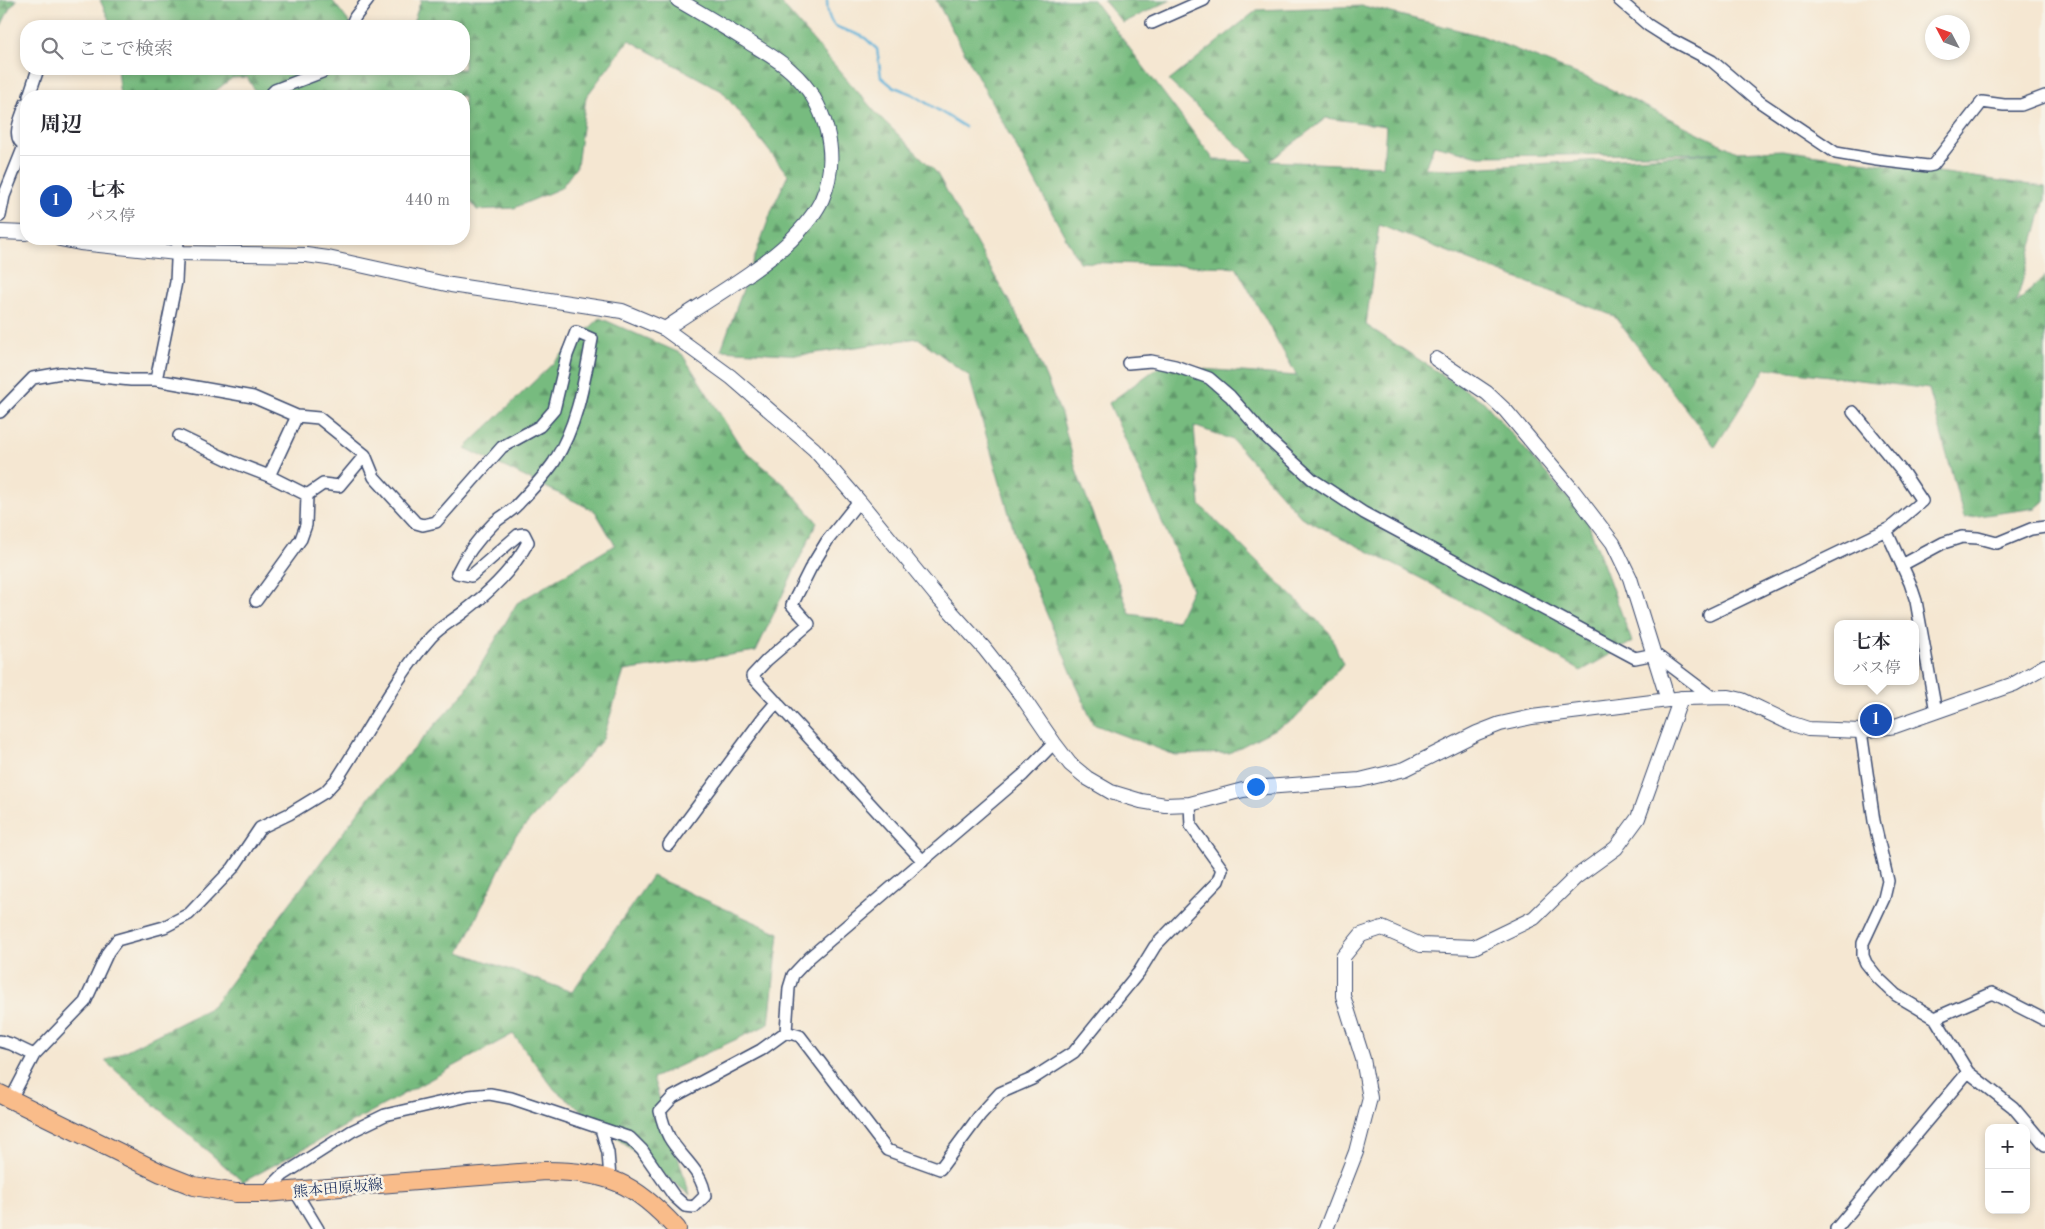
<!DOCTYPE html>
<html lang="ja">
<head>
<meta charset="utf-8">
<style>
	:root { --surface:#fff; --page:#f2f2f3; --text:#2b2b33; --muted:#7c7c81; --line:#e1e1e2; --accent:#7c3aed }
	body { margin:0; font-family:"Old Standard TT","Noto Serif JP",serif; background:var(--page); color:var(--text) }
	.controls { position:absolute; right:15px; bottom:15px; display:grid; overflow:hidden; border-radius:10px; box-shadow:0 2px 8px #0003 }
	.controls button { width:45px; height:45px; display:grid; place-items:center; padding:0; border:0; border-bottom:1px solid var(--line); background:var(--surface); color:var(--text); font:25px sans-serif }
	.compass { position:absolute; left:1925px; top:15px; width:45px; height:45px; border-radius:50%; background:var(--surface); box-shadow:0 2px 8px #0003; rotate:311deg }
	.you { position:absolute; left:1255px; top:786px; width:18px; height:18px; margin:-12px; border:4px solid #fff; border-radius:50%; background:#1a73e8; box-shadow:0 0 0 8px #1a73e833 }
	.badge { display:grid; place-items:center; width:32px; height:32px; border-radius:50%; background:var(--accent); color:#fff; font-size:16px; font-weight:700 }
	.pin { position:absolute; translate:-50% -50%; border:2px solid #fff; box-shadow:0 1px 5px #0006 }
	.popup { position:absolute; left:1834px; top:620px; width:85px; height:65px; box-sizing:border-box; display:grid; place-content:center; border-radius:10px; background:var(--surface); filter:drop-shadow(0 1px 4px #0005); font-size:16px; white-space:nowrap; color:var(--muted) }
	.popup b { font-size:19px; color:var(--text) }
	.popup::after { content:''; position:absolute; left:50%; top:100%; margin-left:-10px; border:10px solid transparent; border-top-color:var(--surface) }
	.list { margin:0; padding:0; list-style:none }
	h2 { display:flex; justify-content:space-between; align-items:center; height:65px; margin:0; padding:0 20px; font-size:21px }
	h2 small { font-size:16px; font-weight:400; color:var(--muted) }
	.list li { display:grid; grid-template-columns:32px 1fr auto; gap:15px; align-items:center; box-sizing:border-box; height:90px; padding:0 20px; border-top:1px solid var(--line) }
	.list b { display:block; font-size:19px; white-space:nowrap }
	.list p { margin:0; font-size:16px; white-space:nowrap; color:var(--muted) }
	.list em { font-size:16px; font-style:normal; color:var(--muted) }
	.icon { flex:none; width:28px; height:28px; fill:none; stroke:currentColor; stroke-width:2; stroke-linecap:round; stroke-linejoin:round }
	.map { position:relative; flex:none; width:2045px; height:1229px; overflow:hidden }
	.search { position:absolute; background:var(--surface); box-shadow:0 2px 8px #0003; left:20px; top:20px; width:450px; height:55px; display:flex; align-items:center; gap:12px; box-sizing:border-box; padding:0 18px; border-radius:20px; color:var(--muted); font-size:19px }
	.panel { position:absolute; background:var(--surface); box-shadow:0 2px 8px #0003; left:20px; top:90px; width:450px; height:155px; border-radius:20px }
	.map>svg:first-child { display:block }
</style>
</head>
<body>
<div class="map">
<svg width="2045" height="1229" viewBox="0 0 2045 1229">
	<defs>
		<pattern id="forest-firs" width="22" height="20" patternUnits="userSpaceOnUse" patternTransform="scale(1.25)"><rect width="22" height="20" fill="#77bb7f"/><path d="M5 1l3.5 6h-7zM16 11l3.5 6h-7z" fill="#61986b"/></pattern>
	</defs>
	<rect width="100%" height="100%" fill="#f7f3e8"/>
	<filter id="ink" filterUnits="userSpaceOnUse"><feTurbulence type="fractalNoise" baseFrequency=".02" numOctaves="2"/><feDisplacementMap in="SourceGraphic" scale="10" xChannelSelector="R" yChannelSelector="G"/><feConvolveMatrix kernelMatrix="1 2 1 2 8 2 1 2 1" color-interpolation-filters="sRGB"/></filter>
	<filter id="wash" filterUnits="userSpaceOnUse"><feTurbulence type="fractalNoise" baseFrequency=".0096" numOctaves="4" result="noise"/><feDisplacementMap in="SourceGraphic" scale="20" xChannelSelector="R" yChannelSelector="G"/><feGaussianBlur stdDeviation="1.12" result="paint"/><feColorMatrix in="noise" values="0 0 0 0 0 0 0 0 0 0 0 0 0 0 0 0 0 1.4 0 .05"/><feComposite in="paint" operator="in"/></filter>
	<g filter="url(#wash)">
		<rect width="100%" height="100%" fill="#f5e7d2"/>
		<!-- forest -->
		<path fill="url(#forest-firs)" stroke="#49756e" fill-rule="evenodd" d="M0,0H17L10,8L0,28Z
			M100,0H332L352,26H112Z
			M421,0H774L780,2L876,113L936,172L1028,335L1061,414L1077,473L1130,614L1177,621L1192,589L1109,403L1160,366L1297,376L1236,267L1079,262L936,0H1093L1214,160L1255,161L1169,81L1257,10L1364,6L1482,36L1592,80L1737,152L1782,150L2045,187V199L2016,304L2045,276V500L2036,508L1964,518L1929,389L1766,368L1715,447L1614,316L1379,225L1366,325L1484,402L1587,520L1632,642L1581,671L1426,581L1301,517L1233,440L1194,426L1200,505L1329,632L1343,664L1296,718L1229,753L1175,755L1093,724L1019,548L969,376L918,338L802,355L721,350L773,207L788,175L722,91L629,40L586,97L577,166L561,188L514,208L477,210L464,193V96H258L247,77L232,78L209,96H120L117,69H464V26H412ZM1326,118L1386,126L1383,166L1270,161ZM1434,145L1479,156L1719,153L1452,169L1425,168Z
			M1103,0H1171L1123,23Z
			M600,318L682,354L741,447L786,486L817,522L756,651L624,671L603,739L515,837L460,952L572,992L652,876L779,933L769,1024L653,1078L690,1195L555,1090L513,1034L243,1182L105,1061L212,1007L372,794L465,692L517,603L615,545L595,511L465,448Z"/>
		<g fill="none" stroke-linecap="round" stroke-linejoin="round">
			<!-- stream -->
			<path stroke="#5cb0d8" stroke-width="2.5" d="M827,0C827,35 844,26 865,38C869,41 873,46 877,49L881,77L892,86L912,94L965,127"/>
		</g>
	</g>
	<g filter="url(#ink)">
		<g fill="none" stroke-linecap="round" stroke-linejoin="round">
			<defs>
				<path id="minor" d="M1619,0L1648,25L1670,39L1712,61L1760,102L1836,153L1877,160L1928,166L1933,165L1982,102L2004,105H2021L2045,96
					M1152,23L1204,0
					M351,26L355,17L368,0
					M29,96L38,69
					M269,96L275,90L322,72L325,69
					M26,103C22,117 9,138 26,146
					M0,216L4,196L24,146
					M1128,363L1151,361L1175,366L1209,378L1230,396L1264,435L1312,479L1364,513L1635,658L1655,654L1712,697
					M156,380L176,282L178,239
					M0,412L33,378L61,373L131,380H156L253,397L297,416L319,418L365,455L374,477L416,523L423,525L436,522L502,447L540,426L554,410L567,355L576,332L592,339C584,382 578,424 554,462C544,477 529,492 517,505C510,513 500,517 493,524C479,538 465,556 457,573L471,576L518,535L524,534L528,542C513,570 490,592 465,611C454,620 441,626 431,637C395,678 368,732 337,779L325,792L289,814L260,828L233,868L189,914L164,927L117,940L108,952L85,1002L34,1055L11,1099
					M179,436L233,462L269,476L297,416
					M307,495L323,484L339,486L365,455
					M859,501L827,541L810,569L792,605L809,624L767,660L752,676L923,861
					M1886,530L1910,583L1916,601L1936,712
					M1902,565L1943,543L1962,537L1978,538L1997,543L2031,529L2045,527
					M256,601L301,539L306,525L307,495L269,476
					M1709,615L1890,528L1922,501L1904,474L1853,412
					M1861,731L1874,821L1888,881L1884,898L1863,943V956L1866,963L1878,978L1896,995L1935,1018L1968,1072L2013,1107L2045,1145
					M669,845L762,719L777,702
					M1935,1018L1992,993L2045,1020
					M786,1032L800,1036L887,1150L940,1169L980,1115L1000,1093L1032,1079L1074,1052L1139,972L1155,946L1218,881L1222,869L1191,826L1190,804
					M786,1032L789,988L793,975L810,957L1023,775L1054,743
					M0,1041L11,1044L34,1055
					M601,1129L608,1153L610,1178
					M295,1191L318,1229
					M265,1193L283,1175L352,1131L385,1115L469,1096L490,1094L511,1098L630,1138L642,1150L674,1196L685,1206L694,1207L705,1196C703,1171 680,1157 669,1137C665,1129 662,1120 660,1111L673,1097L761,1050L786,1032
					M1836,1229L1968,1072"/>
				<path id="tertiary" d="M0,232L26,233
					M60,239L80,243L177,253L306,255L328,258L451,285L622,311L665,329L731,377L814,449L859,501L935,594L984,648L1021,695L1054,743L1070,764L1087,778L1111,792L1141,801L1165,805L1190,804L1243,790L1266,787L1360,780L1405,769L1477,733L1500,724L1532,717L1684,698L1729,697L1742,700L1790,723L1808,729L1861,731L1895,726L2014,684L2045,666
					M665,329C705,301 755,274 790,241C802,229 815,215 822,199C841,155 826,102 791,71C778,59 761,50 747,41C724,27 701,13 678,0
					M1436,359L1487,393L1506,411L1574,492L1613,543L1630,578L1668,700
					M1326,1229L1356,1152L1370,1098L1363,1059L1343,996V957L1361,935L1382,928L1421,945L1474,947L1534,918L1576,877L1616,848L1638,818L1681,698"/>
				<path id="primary" d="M0,1094L161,1173L194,1186L236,1193H265L545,1171C608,1171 635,1183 677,1229"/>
			</defs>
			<!-- minor casing -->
			<use href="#minor" stroke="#3c4b6f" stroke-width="14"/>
			<!-- tertiary casing -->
			<use href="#tertiary" stroke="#3c4b6f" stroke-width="16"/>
			<!-- primary casing -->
			<use href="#primary" stroke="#3c4b6f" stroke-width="20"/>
			<!-- minor -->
			<use href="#minor" stroke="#fff" stroke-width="11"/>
			<!-- tertiary -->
			<use href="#tertiary" stroke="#fff" stroke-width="14"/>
			<!-- primary -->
			<use href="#primary" stroke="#f9bc8a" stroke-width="18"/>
		</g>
	</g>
	<g text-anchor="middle" stroke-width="5" stroke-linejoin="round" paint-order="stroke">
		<!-- street labels -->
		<g font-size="15" fill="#1b2f5e" stroke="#f7f3e8">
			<text transform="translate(338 1188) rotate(-5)" y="5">熊本田原坂線</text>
		</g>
	</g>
</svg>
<div class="controls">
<button>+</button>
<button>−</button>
</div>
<svg class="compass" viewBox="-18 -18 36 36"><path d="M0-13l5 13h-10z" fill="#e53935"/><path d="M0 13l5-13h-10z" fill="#7c7c81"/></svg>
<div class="you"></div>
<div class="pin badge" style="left:1876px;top:720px;background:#1a4fb4">1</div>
<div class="popup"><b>七本</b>バス停</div>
<div class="search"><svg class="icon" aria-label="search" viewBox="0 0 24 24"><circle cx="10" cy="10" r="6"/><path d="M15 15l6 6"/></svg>ここで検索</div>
<section class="panel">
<h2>周辺<small></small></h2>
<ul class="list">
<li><span class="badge" style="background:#1a4fb4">1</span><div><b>七本</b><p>バス停</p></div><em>440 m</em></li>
</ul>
</section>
</div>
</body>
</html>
